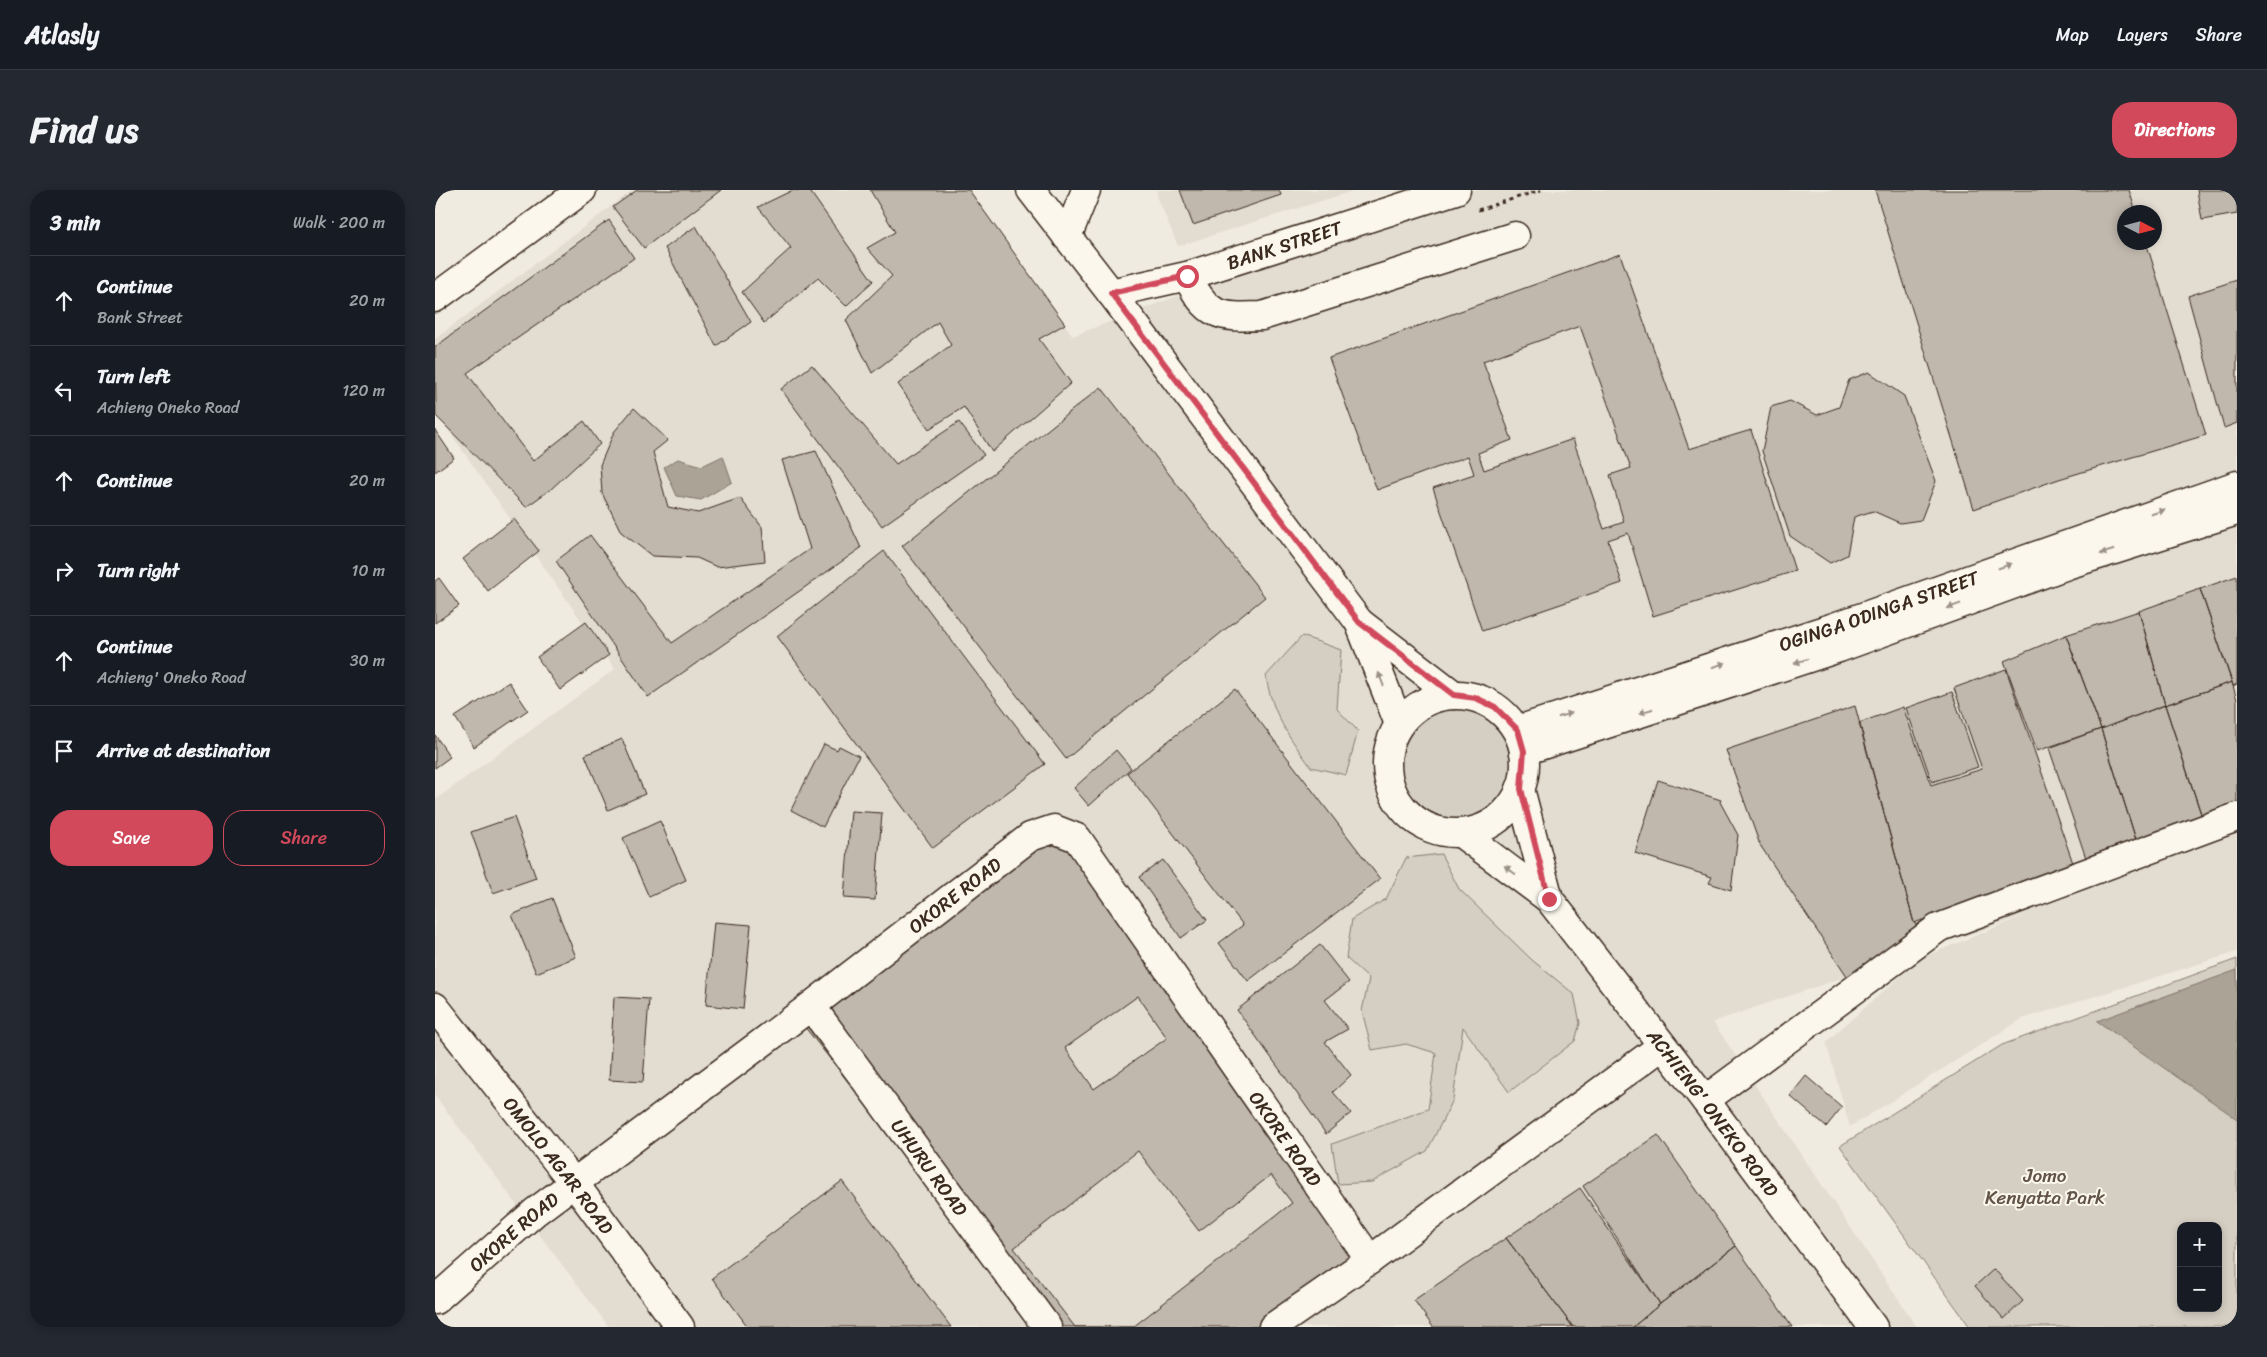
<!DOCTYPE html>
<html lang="en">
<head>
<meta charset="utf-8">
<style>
	:root { --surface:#171b24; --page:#242831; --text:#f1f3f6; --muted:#9ea1a6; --line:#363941; --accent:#d1495b }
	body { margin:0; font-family:Sriracha,sans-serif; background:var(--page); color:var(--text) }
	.controls { position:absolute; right:15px; bottom:15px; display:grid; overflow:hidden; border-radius:10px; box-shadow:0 2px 8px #0003 }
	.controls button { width:45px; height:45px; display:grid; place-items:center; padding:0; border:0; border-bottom:1px solid var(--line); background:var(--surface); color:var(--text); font:25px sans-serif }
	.compass { position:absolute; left:1682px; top:15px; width:45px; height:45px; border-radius:50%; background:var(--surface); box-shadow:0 2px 8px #0003; rotate:96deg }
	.stop { position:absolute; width:15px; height:15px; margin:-11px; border:4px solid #d1495b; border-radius:50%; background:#fff }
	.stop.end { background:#d1495b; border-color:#fff; box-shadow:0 1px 5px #0008 }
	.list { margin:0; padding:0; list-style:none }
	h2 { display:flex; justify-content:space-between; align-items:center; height:65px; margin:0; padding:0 20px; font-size:21px }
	h2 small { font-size:16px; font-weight:400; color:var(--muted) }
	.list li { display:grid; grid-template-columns:32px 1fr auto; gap:15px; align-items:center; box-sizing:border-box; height:90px; padding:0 20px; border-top:1px solid var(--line) }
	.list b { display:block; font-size:19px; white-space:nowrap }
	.list p { margin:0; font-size:16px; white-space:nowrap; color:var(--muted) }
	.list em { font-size:16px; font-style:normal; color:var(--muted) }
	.actions { display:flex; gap:10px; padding:15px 20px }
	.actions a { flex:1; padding:11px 0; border:1px solid var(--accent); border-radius:20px; text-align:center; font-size:18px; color:var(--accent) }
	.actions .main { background:var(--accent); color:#fff }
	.icon { flex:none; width:28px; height:28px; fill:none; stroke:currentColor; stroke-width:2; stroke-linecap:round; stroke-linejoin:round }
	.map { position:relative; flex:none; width:1802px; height:1137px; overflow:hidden; border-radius:20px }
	header { display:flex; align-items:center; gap:30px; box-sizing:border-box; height:70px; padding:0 25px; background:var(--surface); border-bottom:1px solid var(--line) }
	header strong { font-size:24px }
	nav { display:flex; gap:28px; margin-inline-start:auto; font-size:18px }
	.intro { display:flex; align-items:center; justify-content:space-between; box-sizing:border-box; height:120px; padding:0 30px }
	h1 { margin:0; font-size:35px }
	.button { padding:12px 22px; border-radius:20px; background:var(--accent); color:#fff; font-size:18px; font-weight:700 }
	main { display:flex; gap:30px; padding:0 30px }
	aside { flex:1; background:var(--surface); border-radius:20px; box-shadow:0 2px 8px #0003 }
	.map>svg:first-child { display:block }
</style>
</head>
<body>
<header>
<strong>Atlasly</strong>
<nav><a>Map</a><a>Layers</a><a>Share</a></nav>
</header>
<div class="intro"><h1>Find us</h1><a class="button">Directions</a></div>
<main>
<aside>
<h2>3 min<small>Walk · 200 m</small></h2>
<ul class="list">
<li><svg class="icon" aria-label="ahead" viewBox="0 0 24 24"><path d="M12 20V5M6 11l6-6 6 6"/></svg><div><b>Continue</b><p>Bank Street</p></div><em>20 m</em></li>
<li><svg class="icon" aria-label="left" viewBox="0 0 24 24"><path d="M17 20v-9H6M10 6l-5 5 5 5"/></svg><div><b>Turn left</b><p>Achieng Oneko Road</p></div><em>120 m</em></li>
<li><svg class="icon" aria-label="ahead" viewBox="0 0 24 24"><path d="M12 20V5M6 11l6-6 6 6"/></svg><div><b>Continue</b></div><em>20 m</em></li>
<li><svg class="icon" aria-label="right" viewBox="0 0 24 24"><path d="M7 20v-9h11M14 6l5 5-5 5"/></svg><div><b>Turn right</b></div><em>10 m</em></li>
<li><svg class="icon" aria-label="ahead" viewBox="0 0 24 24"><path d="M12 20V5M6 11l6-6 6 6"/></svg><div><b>Continue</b><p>Achieng' Oneko Road</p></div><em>30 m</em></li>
<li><svg class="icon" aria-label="arrive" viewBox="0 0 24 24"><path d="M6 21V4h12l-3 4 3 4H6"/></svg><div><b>Arrive at destination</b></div></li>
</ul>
<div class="actions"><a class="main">Save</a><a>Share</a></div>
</aside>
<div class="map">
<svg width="1802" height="1137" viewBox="0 0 1802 1137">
	<rect width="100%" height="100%" fill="#f0ebe0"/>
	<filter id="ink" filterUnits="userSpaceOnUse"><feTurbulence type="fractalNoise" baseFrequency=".02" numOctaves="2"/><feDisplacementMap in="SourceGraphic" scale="10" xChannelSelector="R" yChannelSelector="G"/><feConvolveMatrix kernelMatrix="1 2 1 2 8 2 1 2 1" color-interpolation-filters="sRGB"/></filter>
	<g filter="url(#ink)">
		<!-- built -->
		<path fill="#e2dcd1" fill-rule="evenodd" d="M198,0H533L638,146L960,22L962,0H1802V762L1587,829L1415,937L1391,852L1486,768L1591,725L1278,832L1482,1137H174L0,906V610L180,479L0,221V149ZM1690,22H1720V52H1690Z
			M722,0H921L743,56L722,6Z"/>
		<!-- green -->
		<path fill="#d5cec3" stroke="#887c70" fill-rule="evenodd" d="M867,446L906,460L902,519L923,541L911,585L876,577C854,547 837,524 831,486Z
			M1005,512L1037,515L1057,524L1076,542L1084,579L1079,597L1066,615L1045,631L1027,634L1000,632L976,621L962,594L959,576L962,556L976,529Z
			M1006,664L1024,699L1097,770L1139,804L1145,833L1140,851L1074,902L1028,837L1018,910L992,961L937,992L903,994L897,954L993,919L1001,863L971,854L937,860L927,821L934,789L911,768L917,729L951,709L971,668Z
			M1802,769V1137H1535L1405,956L1567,855ZM1746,1036H1783V1118H1746Z"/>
		<!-- water -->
		<path fill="#aca397" stroke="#7f7367" d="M288,266L297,292L266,310L242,306L229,277L243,269L267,276Z
			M1802,780V929L1662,831Z"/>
		<!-- building -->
		<path fill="#c0b8ad" stroke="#3b2a1e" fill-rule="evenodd" d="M202,0H286L209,58L178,17Z
			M358,0H374L438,91L411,116L383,88L329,133L307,102L356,58L323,17Z
			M435,0H534L630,134L604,149L636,193L557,262L529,217L494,239L463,194L516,155L503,132L437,183L411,130L457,86L432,58L460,42Z
			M745,0H844L846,5L758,35Z
			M1440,0H1694L1701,22H1690V52H1711L1771,245L1624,289L1539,319Z
			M1762,0H1802V24L1767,30Z
			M174,30L199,68L32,183L98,271L149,231L165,254L116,299L91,317L1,226L0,157Z
			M261,36L316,132L281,156L230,58Z
			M1185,64L1254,259L1316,240L1360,381L1218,426L1193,343L1173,350L1187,393L1047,441L998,298L1039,284L1033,266L942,300L894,168ZM1145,136L1196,278L1175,285L1189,332L1169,339L1138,249L1049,280L1043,263L1077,250L1048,171Z
			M1802,90V233L1789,238L1753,106Z
			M377,175L461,274L524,232L549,265L447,336L346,199Z
			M1434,182L1469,206L1501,291L1486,330L1465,333L1438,321L1419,327L1412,365L1395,373L1355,346L1327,261L1336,217L1355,211L1382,225L1404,217L1414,190Z
			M666,197L830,407L631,569L467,356Z
			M199,218L233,250L218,262L233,317L263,323L305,308L327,337L330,371L282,377L262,368L217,366L186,342L167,303L165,275L179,242Z
			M0,240L19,268L0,282Z
			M381,261L426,358L213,507L121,371L155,345L237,453L375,359L347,270Z
			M79,329L104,361L53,401L28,369Z
			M449,361L610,574L498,658L342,446Z
			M1802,386V494L1798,496L1765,399Z
			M4,388L24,416L0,433V391Z
			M1765,399L1797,492L1730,515L1704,421Z
			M1704,421L1730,515L1666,539L1631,445Z
			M151,432L174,465L125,500L102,467Z
			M1631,445L1666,539L1602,561L1569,471Z
			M1571,479L1639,676L1479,733L1424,533L1468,517L1496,595L1547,579L1519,498Z
			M74,492L93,520L39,557L20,527Z
			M1797,492L1802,510V618L1768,630L1730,515Z
			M800,499L945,689L813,791L784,753L808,735L692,583Z
			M1517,502L1543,577L1497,592L1471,518Z
			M1730,515L1768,630L1703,656L1666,539Z
			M1420,516L1479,733L1487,738L1416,792L1325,655L1291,560Z
			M1666,539L1703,656L1654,677L1614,558Z
			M0,545L15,567L0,578Z
			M187,549L210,604L173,620L150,565Z
			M389,554L402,560L404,556L424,566L388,637L356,620Z
			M681,560L696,578L654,616L639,598Z
			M1223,590L1286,610L1285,612L1303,645L1296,700L1274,693L1277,687L1200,663Z
			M416,621L447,623L440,710L409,708Z
			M79,627L101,688L58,703L36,642Z
			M225,631L251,690L214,707L188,648Z
			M619,639L935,1070L838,1137H607L362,827Z
			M728,670L772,730L746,748L704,687Z
			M117,708L141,767L101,783L77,725Z
			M279,732L316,735L308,819L271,815Z
			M885,755L914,792L890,810L913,839L890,852L916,885L898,902L916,923L891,944L802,820Z
			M703,806L732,848L659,899L630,858Z
			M179,807L214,809L208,892L174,890Z
			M1371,886L1407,917L1391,937L1355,906Z
			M1223,945L1301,1056L1225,1114L1148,996Z
			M703,961L764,1041L836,985L857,1013L698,1137H640L579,1058Z
			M407,991L516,1137H313L277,1088Z
			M1145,998L1225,1114L1198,1137H1138L1071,1048Z
			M1071,1048L1138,1137H998L979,1110Z
			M1301,1056L1357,1137H1198L1225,1114Z
			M1559,1079L1588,1111L1569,1129L1540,1096Z"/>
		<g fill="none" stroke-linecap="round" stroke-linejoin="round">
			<defs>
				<g id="minor">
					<path d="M632,47L651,0"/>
					<path d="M752,86C772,126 783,128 827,126L1080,46"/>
					<path id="s1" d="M676,103L752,86L1021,0"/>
					<path d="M0,108L147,0"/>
					<path id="s2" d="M376,816L612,1137"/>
					<path d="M1270,910L1503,738L1802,627"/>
					<path id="s3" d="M0,1110L100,1022L376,816L595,647L619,639L642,648L935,1070"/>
					<path d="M838,1137L935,1070L1227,856"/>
				</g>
				<g id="major">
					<path d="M596,0L676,103L924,432L964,534"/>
					<path d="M924,432L1019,505"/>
					<circle cx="1021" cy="574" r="69"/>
					<path id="s4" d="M1083,540L1396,438L1802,295"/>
					<path d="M1089,561L1404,458L1632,375L1802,321"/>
					<path d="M1085,599L1114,709"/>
					<path id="s5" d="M1027,644L1114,709L1270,910L1438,1137"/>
					<path id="s6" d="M0,817L139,993L245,1137"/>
				</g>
			</defs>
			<!-- minor casing -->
			<use href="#minor" stroke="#3b2a1e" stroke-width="31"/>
			<!-- major casing -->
			<use href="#major" stroke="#3b2a1e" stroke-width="31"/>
			<!-- path -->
			<path stroke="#3b2a1e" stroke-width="3" stroke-dasharray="4 4" stroke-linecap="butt" d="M1043,20L1106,0"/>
			<!-- minor -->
			<use href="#minor" stroke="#fbf7ec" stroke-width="28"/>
			<!-- major -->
			<use href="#major" stroke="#fbf7ec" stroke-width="28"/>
		</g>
		<!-- one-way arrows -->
		<defs><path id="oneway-solid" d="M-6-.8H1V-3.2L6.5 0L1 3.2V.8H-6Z" transform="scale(1.25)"/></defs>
		<g fill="#9b9085">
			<use href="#oneway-solid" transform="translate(1723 322) rotate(-19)"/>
			<use href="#oneway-solid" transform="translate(1672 362) rotate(162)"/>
			<use href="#oneway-solid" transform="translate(1570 376) rotate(-19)"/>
			<use href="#oneway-solid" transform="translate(1519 416) rotate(160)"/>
			<use href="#oneway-solid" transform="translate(1366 471) rotate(162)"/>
			<use href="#oneway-solid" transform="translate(1284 475) rotate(-18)"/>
			<use href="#oneway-solid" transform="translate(946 489) rotate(-111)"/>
			<use href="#oneway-solid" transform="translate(1211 521) rotate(162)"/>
			<use href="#oneway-solid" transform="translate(1130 525) rotate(-18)"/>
			<use href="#oneway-solid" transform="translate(1075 680) rotate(-143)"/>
		</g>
	</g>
	<g fill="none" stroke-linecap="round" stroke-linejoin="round" filter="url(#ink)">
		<!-- route -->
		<path stroke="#d1495b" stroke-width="6" d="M752,86L676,103L924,432L1019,505L1041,508L1060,517L1083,540L1089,561L1086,599L1114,709"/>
	</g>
	<g text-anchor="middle" stroke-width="4" stroke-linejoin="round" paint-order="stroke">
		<!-- street labels -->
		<g font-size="19" fill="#3b2a1e" stroke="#fbf7ec">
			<text dy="7" stroke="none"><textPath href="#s1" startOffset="180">BANK STREET</textPath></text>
			<text dy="7" stroke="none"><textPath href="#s4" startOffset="380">OGINGA ODINGA STREET</textPath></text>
			<text dy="7" stroke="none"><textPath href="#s3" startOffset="659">OKORE ROAD</textPath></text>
			<text dy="7" stroke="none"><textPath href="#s5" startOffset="378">ACHIENG' ONEKO ROAD</textPath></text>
			<text dy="7" stroke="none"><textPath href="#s3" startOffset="1170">OKORE ROAD</textPath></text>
			<text dy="7" stroke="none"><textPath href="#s6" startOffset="201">OMOLO AGAR ROAD</textPath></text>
			<text dy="7" stroke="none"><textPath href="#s2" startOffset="200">UHURU ROAD</textPath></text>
			<text dy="7" stroke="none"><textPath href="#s3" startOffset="104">OKORE ROAD</textPath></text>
		</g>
		<!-- park labels -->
		<g font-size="19" fill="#625347" stroke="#fbf7ec">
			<text x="1610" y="992">Jomo<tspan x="1610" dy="22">Kenyatta Park</tspan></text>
		</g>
	</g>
</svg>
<div class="controls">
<button>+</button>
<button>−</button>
</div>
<svg class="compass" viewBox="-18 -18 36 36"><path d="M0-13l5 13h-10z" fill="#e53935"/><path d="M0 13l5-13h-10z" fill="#9ea1a6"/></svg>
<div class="stop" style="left:752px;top:86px"></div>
<div class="stop end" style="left:1114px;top:709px"></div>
</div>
</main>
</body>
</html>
